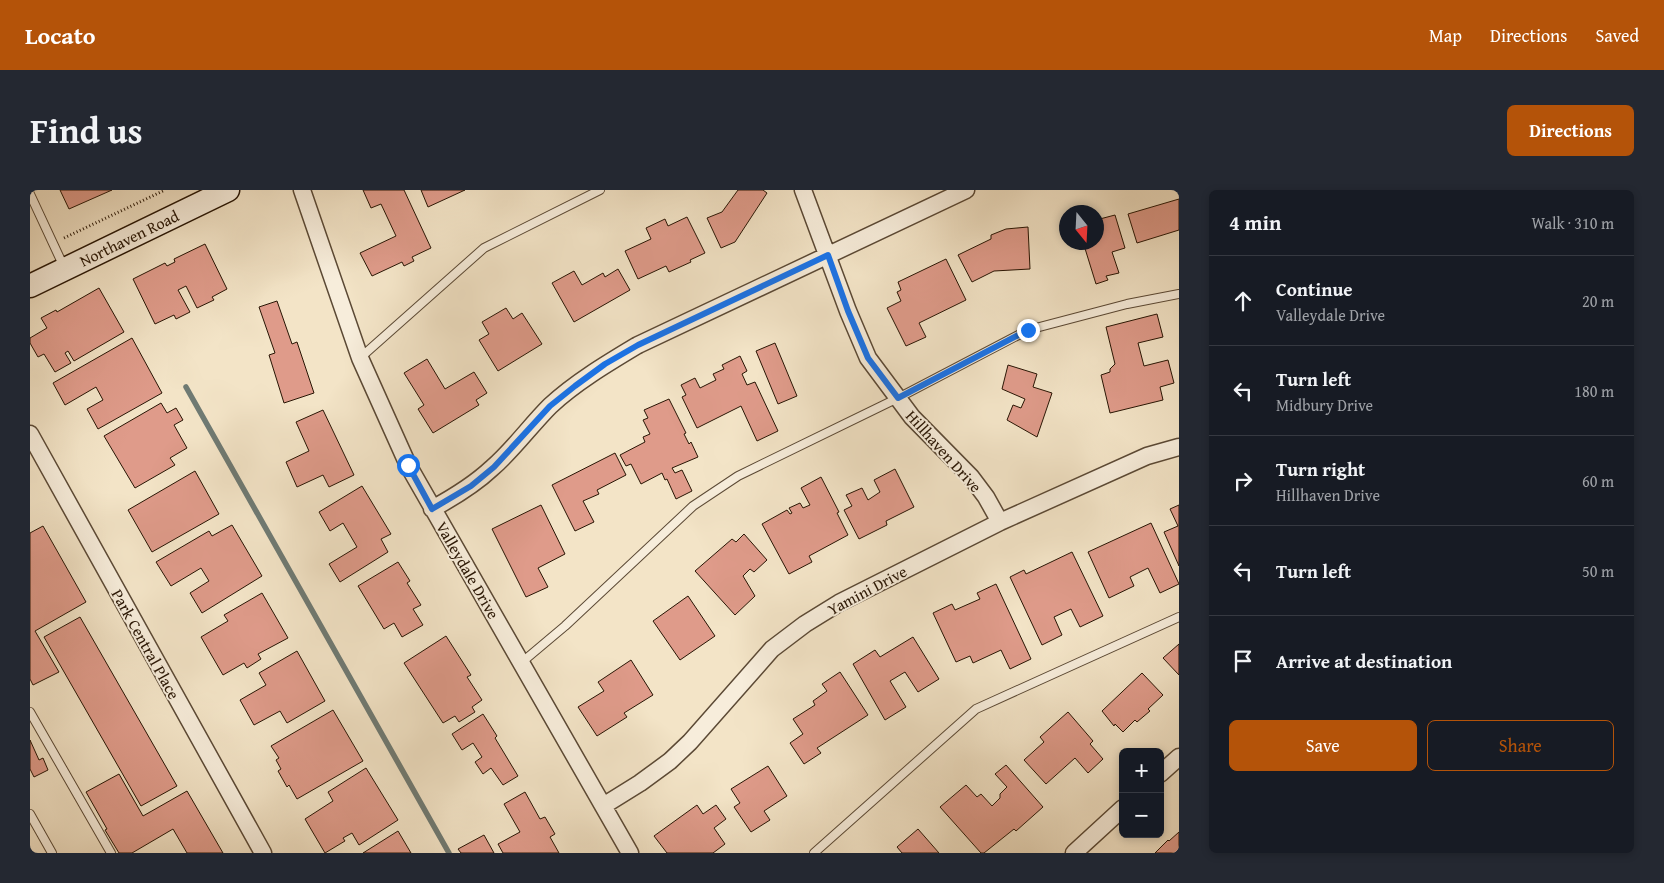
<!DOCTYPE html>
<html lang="en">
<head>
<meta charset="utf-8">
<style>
	body { margin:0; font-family:"Gentium Book Plus",serif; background:#242831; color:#f1f3f6 }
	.controls { position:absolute; right:15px; bottom:15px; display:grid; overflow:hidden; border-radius:8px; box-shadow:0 2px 8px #0003 }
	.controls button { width:45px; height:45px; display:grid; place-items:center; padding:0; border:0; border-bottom:1px solid #363941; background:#171b24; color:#f1f3f6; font:25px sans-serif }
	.compass { position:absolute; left:1029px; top:15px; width:45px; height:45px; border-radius:50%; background:#171b24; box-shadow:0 2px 8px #0003; rotate:162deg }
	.stop { position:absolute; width:15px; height:15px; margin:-11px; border:4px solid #1a73e8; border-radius:50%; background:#fff }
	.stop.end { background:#1a73e8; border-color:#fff; box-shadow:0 1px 5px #0008 }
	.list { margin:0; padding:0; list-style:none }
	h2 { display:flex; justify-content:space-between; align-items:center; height:65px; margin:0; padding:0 20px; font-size:21px }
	h2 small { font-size:16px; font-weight:400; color:#9ea1a6 }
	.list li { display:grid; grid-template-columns:32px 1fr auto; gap:15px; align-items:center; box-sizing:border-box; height:90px; padding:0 20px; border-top:1px solid #363941 }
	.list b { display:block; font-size:19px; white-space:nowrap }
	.list p { margin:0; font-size:16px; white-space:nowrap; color:#9ea1a6 }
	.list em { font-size:16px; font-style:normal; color:#9ea1a6 }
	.actions { display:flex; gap:10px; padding:15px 20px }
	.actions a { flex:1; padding:11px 0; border:1px solid #b45309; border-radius:8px; text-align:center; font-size:18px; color:#b45309 }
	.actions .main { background:#b45309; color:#fff }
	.icon { flex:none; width:28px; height:28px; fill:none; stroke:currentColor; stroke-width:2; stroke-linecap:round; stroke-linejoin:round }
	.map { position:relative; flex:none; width:1149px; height:663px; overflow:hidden; border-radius:8px }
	header { display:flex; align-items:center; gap:30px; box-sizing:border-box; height:70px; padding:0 25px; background:#b45309; color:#fff }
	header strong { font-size:24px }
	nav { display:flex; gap:28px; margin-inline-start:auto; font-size:18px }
	.intro { display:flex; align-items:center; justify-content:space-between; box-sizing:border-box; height:120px; padding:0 30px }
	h1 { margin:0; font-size:35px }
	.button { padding:12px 22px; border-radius:8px; background:#b45309; color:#fff; font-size:18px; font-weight:700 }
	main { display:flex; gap:30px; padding:0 30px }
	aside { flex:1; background:#171b24; border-radius:8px; box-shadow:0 2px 8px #0003 }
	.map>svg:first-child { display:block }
</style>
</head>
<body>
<header>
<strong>Locato</strong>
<nav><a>Map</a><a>Directions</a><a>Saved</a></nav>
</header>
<div class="intro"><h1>Find us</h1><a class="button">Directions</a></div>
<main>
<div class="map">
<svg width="1149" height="663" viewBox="0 0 1149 663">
	<rect width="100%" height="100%" fill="#f3e4c7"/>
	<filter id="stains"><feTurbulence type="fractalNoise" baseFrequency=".004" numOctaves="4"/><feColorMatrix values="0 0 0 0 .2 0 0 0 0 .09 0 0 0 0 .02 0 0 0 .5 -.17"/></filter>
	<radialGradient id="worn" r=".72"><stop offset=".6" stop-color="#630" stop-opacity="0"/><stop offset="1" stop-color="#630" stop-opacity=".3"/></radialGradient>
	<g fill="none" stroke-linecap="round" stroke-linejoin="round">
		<!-- stream -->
		<path stroke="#6f7a73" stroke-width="5.5" d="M156,197L419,663"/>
	</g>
	<!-- building -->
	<path fill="#df9b8a" stroke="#281504" d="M30,0H82L39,19Z
		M333,0H374L401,58L382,67L384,71L374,76L372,72L342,86L330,63L366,46L351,14L341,18Z
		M391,0H435L398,17Z
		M708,0H733L737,3L705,52L691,58L677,28L692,22Z
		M1149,9V40L1107,53L1098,24Z
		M1085,25L1095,58L1082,62L1089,83L1076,86L1078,90L1066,94L1053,52H1066V30Z
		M657,27L675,63L660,70L661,72L639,82L636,76L608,89L595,61L621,49L616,38L635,29L638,36Z
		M998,37L1000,79L964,81L942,92L928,65L961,49V45L976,39Z
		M175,54L197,99L182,107L184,110L167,118L156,96L148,100L160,122L146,129L144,125L125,134L103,89L135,73L137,76L145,72L144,69Z
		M916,69L936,110L889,133L896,147L876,156L857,118L871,111L867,102L871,100L868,92Z
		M588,79L600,100L544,132L522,93L544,81L552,95L573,83L575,87Z
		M69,98L94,142L44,171L38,161L35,163L41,173L25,182L14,164L8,167L0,153V148L17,138L11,128L26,120L27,122Z
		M247,111L262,154L267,152L284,203L254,213L239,165L245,163L229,117Z
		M476,118L483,129L492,123L512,154L468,181L449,150L459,144L452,132Z
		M1127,124L1133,147L1108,153L1114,176L1138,170L1144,193L1130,197L1133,210L1080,223L1071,185L1080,182V179L1085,174L1076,137Z
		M102,148L132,203L68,239L57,219L73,210L66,197L35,215L23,193Z
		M745,153L767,206L748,214L726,161Z
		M710,166L717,181L712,184L717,195L725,192L748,241L727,251L711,216L667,238L652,207L656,205L651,195L665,188L670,198L686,190L683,184L694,179L692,175Z
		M397,169L415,199L444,182L457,203L446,210L449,215L403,243L388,219L394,215L374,183Z
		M978,175L1007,184L1003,197L1022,203L1007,247L977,230L983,215L991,218L995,209L972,199Z
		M639,209L656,243L654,244L659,254L661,252L668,267L642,278L645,283L652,280L662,301L646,309L637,289L635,290L632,283L611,294L601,274L596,276L590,265L615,252L613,247L620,244L613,230L618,228L614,220Z
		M131,213L137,223L146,218L153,230L144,235L157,258L140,268L145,275L105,298L74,246Z
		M293,220L324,285L299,297L293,285L267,297L256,272L279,261L266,232Z
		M585,263L596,285L567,300L569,304L553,311L564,332L545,341L522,295Z
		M865,279L884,317L856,331L857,335L829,349L814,320L822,316L816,305L832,298L838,310L850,302L844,290Z
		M165,281L189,324L122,362L98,320Z
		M791,287L809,322L807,323L818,345L779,366L782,372L759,384L732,334L757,320L760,324L762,323L759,318L770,313L773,318L780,315L771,298Z
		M332,296L361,344L351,349L358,362L310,392L299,374L327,357L313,333L300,341L289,322Z
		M511,315L535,364L508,378L518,397L496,407L462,339Z
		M1149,315V376L1134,342L1148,336L1140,319Z
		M1121,333L1149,394L1130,403L1118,378L1100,387L1104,396L1079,408L1058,362Z
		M202,335L232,386L172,423L160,403L179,391L171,378L141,396L126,372L179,341L182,346Z
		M13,336L56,412L5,441L29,482L3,495L0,489V343Z
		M714,344L737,370L724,382L720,379L713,386L725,406L705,425L665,381L702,349L706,352Z
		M1042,362L1073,426L1050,437L1041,419L1024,427L1032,445L1012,455L980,387L994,380L996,384Z
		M368,372L380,391L377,393L391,415L383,419L393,435L372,447L364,433L354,439L328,396Z
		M966,394L1001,469L980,479L971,460L943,473L940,466L926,472L903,423L922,414L925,420L950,409L947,403Z
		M232,403L258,448L228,464L231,469L217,478L214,473L193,485L171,447L198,431L194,425Z
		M658,406L685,446L650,470L623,431Z
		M50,427L147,596L111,616L14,447Z
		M416,446L441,485L437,487L452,510L442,517L445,522L429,532L425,526L413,533L374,473Z
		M883,447L909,489L888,502L875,482L860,491L876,517L855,530L823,474L845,460L850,467Z
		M1149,454V485L1133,468Z
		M267,461L295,511L257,533L250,521L224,535L210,510L236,495L229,483Z
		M601,470L623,505L594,523L597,527L567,546L548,517L574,501L568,492Z
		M810,482L838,525L787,558L791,563L774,574L760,553L773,544L763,529L785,515L783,511L797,501L792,494Z
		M1112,483L1133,505L1118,519L1120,521L1107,532L1105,530L1093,542L1085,534L1084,536L1072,521Z
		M303,520L333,571L267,609L259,595L257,597L248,581L251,579L246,570L249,568L241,556Z
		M1038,522L1063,551L1060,554L1073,569L1058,583L1045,568L1016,594L994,570L1014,552L1010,547Z
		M453,524L467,546L465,548L488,586L473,595L461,578L453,584L445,572L452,567L443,553L432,560L422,544Z
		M0,550L9,570L13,568L18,580L4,587L0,579Z
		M976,575L1013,617L986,641L984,639L954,663H951L910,617L936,595L947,607L951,604L962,616L970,608V604L977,597L965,584Z
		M738,576L757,606L734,621L740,630L721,642L704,617L710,613L701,599Z
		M336,578L368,630L329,655L322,643L313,648L315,651L295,663L275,629L303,611L298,602Z
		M89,584L113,626L157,601L193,663H157L143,639L102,663H89L75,640L77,639L56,602Z
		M495,602L510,629L515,627L525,644L520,647L529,663H473L468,654L490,642L474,614Z
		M667,615L673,624L686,615L696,629L684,638L695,654L683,663H637L624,646Z
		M888,639L909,663H872L867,657Z
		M368,641L381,663H333Z
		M1149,642V663H1125L1138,650L1139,651Z
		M454,645L464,663H431L428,659Z"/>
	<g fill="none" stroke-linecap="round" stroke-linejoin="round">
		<!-- lane casing -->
		<g stroke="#5b4935" stroke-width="10">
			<path id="lane" d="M0,4L34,77
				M330,168L454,58L570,0
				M491,473L535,436L663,316L708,286L868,208L998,140L1097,114L1149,104
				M0,522L81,663
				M0,624L22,663
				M784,663L946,519L1149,427"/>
		</g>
		<!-- street casing -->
		<g stroke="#5b4935" stroke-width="19">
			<path id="street" d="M272,0L330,168L378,275L600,663
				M773,0L818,121L838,168L882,227L941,287L956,307L970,332
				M0,244L233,663
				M402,319C424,307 444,295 462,278C483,260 500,236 520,216C546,192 578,173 608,155L936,0
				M1130,584L1149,567
				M573,616L610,593L640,571L660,552L742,459L775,434L809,413L970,332L1117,266L1149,257
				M1044,663L1093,618"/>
		</g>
		<!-- secondary casing -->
		<g stroke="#281504" stroke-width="25">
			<path id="secondary" d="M0,96L198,0"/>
		</g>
		<!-- path -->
		<path stroke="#281504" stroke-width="3" stroke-dasharray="1 2.5" stroke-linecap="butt" d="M34,48L135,0"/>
		<!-- lane -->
		<use href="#lane" stroke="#f7eddb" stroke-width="8"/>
		<!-- street -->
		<use href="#street" stroke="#f7eddb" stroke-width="16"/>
		<!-- secondary -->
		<use href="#secondary" stroke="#f7eddb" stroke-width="22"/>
	</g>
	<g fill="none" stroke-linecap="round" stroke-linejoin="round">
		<!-- route -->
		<path stroke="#1a73e8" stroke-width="6" d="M378,275L402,319L441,296L464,277L520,216L545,196L575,174L608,155L798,65L818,121L838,168L868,208L998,140"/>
	</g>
	<g text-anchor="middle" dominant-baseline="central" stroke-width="4" stroke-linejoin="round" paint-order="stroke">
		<!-- street labels -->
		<g font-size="16" fill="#281504" stroke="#f7eddb">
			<text transform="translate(99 48) rotate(-26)">Northaven Road</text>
			<text transform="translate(914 261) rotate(48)">Hillhaven Drive</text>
			<text transform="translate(438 380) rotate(60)">Valleydale Drive</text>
			<text transform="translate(837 400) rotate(-28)">Yamini Drive</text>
			<text transform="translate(116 454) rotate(61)">Park Central Place</text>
		</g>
	</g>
	<rect width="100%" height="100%" filter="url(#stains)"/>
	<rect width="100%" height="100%" fill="url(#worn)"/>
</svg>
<div class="controls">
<button>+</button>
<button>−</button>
</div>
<svg class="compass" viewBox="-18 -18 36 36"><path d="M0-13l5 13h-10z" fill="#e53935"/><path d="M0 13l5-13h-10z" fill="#9ea1a6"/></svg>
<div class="stop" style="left:378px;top:275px"></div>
<div class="stop end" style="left:998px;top:140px"></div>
</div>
<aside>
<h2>4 min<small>Walk · 310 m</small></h2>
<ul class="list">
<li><svg class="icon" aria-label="ahead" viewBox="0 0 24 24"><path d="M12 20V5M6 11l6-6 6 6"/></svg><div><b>Continue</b><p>Valleydale Drive</p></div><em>20 m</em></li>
<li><svg class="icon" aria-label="left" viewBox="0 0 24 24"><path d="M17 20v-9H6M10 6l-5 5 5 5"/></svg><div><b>Turn left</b><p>Midbury Drive</p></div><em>180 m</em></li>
<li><svg class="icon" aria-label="right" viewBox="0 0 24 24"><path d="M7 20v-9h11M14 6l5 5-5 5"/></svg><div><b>Turn right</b><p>Hillhaven Drive</p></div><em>60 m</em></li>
<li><svg class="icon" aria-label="left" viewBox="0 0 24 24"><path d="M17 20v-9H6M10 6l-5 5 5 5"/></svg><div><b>Turn left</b></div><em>50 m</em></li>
<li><svg class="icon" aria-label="arrive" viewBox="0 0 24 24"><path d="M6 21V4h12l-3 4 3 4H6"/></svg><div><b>Arrive at destination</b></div></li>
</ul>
<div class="actions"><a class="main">Save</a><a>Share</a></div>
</aside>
</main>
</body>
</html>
